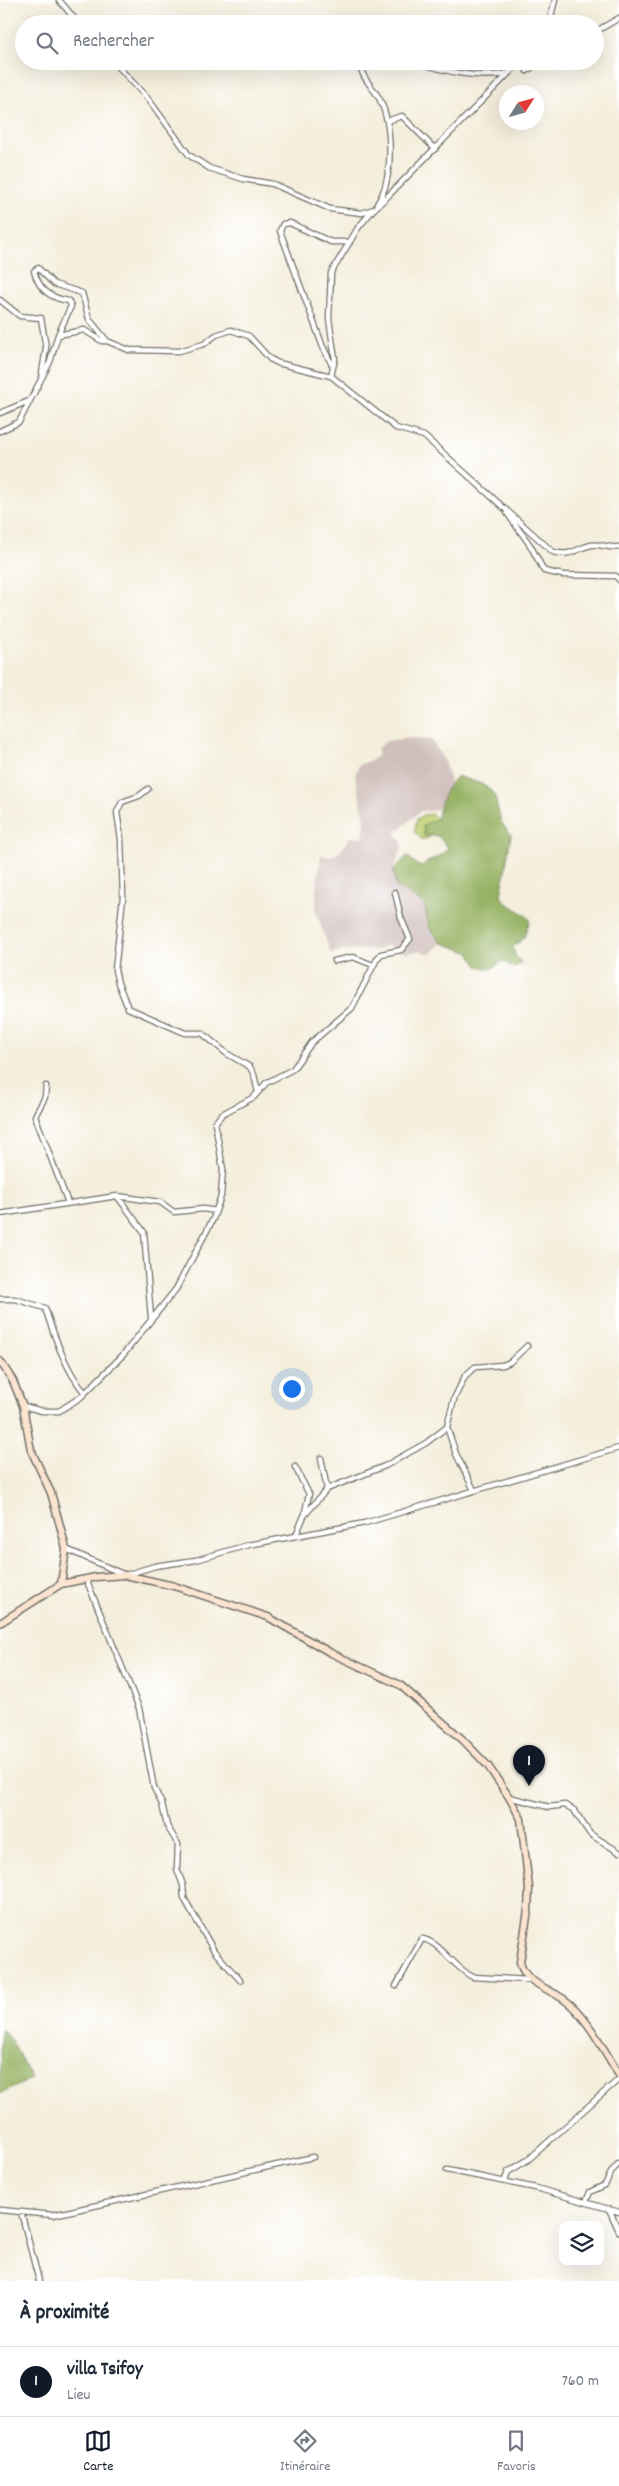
<!DOCTYPE html>
<html lang="fr">
<head>
<meta charset="utf-8">
<style>
	body { margin:0; font-family:Dekko,sans-serif; background:#f2f2f3; color:#1f2937 }
	.controls { position:absolute; right:15px; bottom:15px; display:grid; overflow:hidden; border-radius:10px; box-shadow:0 5px 20px #0002 }
	.controls button { width:45px; height:45px; display:grid; place-items:center; padding:0; border:0; border-bottom:1px solid #e0e1e3; background:#fff; color:#1f2937; font:25px sans-serif }
	.compass { position:absolute; left:499px; top:85px; width:45px; height:45px; border-radius:50%; background:#fff; box-shadow:0 5px 20px #0002; rotate:53deg }
	.you { position:absolute; left:291px; top:1388px; width:18px; height:18px; margin:-12px; border:4px solid #fff; border-radius:50%; background:#1a73e8; box-shadow:0 0 0 8px #1a73e833 }
	.badge { display:grid; place-items:center; width:32px; height:32px; border-radius:50%; background:#111827; color:#fff; font-size:16px; font-weight:700 }
	.pin { position:absolute; translate:-50% -41px; filter:drop-shadow(0 1px 2px #0008) }
	.pin::after { content:''; position:absolute; top:26px; width:18px; height:15px; background:inherit; clip-path:polygon(0 0,100% 0,50% 100%) }
	.list { margin:0; padding:0; list-style:none }
	h2 { display:flex; justify-content:space-between; align-items:center; height:65px; margin:0; padding:0 20px; font-size:21px }
	h2 small { font-size:16px; font-weight:400; color:#747a83 }
	.list li { display:grid; grid-template-columns:32px 1fr auto; gap:15px; align-items:center; box-sizing:border-box; height:70px; padding:0 20px; border-top:1px solid #e0e1e3 }
	.list b { display:block; font-size:19px; white-space:nowrap }
	.list p { margin:0; font-size:16px; white-space:nowrap; color:#747a83 }
	.list em { font-size:16px; font-style:normal; color:#747a83 }
	.icon { flex:none; width:28px; height:28px; fill:none; stroke:currentColor; stroke-width:2; stroke-linecap:round; stroke-linejoin:round }
	.map { position:relative; flex:none; width:619px; height:2281px; overflow:hidden }
	.search { position:absolute; background:#fff; box-shadow:0 5px 20px #0002; left:15px; right:15px; top:15px; height:55px; display:flex; align-items:center; gap:12px; box-sizing:border-box; padding:0 18px; border-radius:28px; color:#747a83; font-size:19px }
	.sheet { height:135px; background:#fff }
	nav { display:flex; justify-content:space-around; align-items:center; box-sizing:border-box; height:70px; border-top:1px solid #e0e1e3; background:#fff; font-size:14px; color:#747a83 }
	nav a { display:grid; justify-items:center; gap:2px }
	nav .on { color:#111827 }
	.map>svg:first-child { display:block }
</style>
</head>
<body>
<div class="map">
<svg width="619" height="2281" viewBox="0 0 619 2281">
	<rect width="100%" height="100%" fill="#fff"/>
	<filter id="ink" filterUnits="userSpaceOnUse"><feTurbulence type="fractalNoise" baseFrequency=".02" numOctaves="2"/><feDisplacementMap in="SourceGraphic" scale="10" xChannelSelector="R" yChannelSelector="G"/><feConvolveMatrix kernelMatrix="1 2 1 2 8 2 1 2 1" color-interpolation-filters="sRGB"/></filter>
	<filter id="wash" filterUnits="userSpaceOnUse"><feTurbulence type="fractalNoise" baseFrequency=".0096" numOctaves="4" result="noise"/><feDisplacementMap in="SourceGraphic" scale="20" xChannelSelector="R" yChannelSelector="G"/><feGaussianBlur stdDeviation="1.12" result="paint"/><feColorMatrix in="noise" values="0 0 0 0 0 0 0 0 0 0 0 0 0 0 0 0 0 1.4 0 .05"/><feComposite in="paint" operator="in"/></filter>
	<g filter="url(#wash)">
		<rect width="100%" height="100%" fill="#f4eedc"/>
		<!-- industrial -->
		<path fill="#d0c0bc" d="M412,738L432,740L444,761L450,782L438,808L432,811H421L395,833L402,842V847L393,871L408,895L424,904L429,927L442,943L430,954L419,951L406,953L386,945L378,950H342L331,954L316,912V888L321,855L331,857L341,851L350,837H363L365,819L355,776L359,765L372,760L378,755L377,749L386,741Z"/>
		<!-- green -->
		<path fill="#bdcf71" stroke="#747d4e" d="M431,814L437,818L434,833L427,839H421L414,832L417,819L423,815Z"/>
		<!-- forest -->
		<path fill="#96b263" stroke="#606e47" d="M457,776L482,784L494,793L501,822L511,835L501,896C509,908 522,909 530,920L524,938L513,947L515,955L521,963L514,968L503,961L491,969L478,966L468,952L442,943L429,927L424,904L396,886L393,871L407,856L420,867C429,860 442,856 448,848L438,836H424L423,825L437,819C439,805 446,786 457,776Z
			M0,2029L11,2040L32,2079L0,2094Z"/>
	</g>
	<g filter="url(#ink)">
		<g fill="none" stroke-linecap="round" stroke-linejoin="round">
			<!-- street casing -->
			<g stroke="#716f69" stroke-width="7">
				<path id="street" d="M59,0L79,24
					M549,24L555,0
					M595,32L619,18
					M113,61L149,100L189,155L209,168L243,179L273,184L330,209L362,213L374,209L389,195L521,61
					M364,61L362,72C366,82 374,89 379,98C393,125 394,179 377,204
					M414,61C444,71 477,80 509,73
					M527,71L540,61
					M387,121L402,116L435,149
					M0,300L20,316L41,318L46,348L42,373
					M58,335L84,330L102,341H107
					M332,365L323,347L280,231L283,224L290,223L331,242H350
					M331,376L335,359L329,319L331,273L358,228L372,211
					M0,413L29,401
					M0,431L19,422L50,362L58,335L71,306L69,301C50,298 39,290 34,271L38,268L54,284L82,293L89,319L107,341L129,350L179,351L204,344L216,335L231,330L249,336L270,359L278,363L331,376L396,428L424,436L553,552C572,557 574,549 591,545C600,543 610,549 619,547
					M507,513L530,545L544,571L563,575L616,576L619,580
					M148,789L139,796L122,802L117,812L121,839L123,897L115,970L118,983L128,1008L185,1033H202L226,1053L250,1067L254,1075L258,1092
					M334,961L353,957L373,965
					M46,1086L45,1097L35,1116L68,1203
					M117,1196L144,1232L151,1318
					M0,1214L117,1196L160,1202L174,1212L203,1209L216,1211
					M0,1299H15L45,1308C55,1338 65,1369 85,1393
					M23,1406L42,1411H59L81,1397L123,1355L176,1289L213,1219L221,1196L223,1169L215,1123L222,1114L254,1097L266,1083L293,1069L312,1042L352,1008L377,959L381,954L401,950L410,939L401,918L395,892
					M447,1427L456,1454L474,1490
					M321,1458L327,1489
					M295,1467L309,1494L305,1512
					M296,1535L304,1516L327,1489L385,1466L426,1443L447,1427L454,1399L465,1376L475,1367L503,1365L510,1362L527,1346
					M66,1549L125,1575L155,1566L196,1560L248,1545L365,1523L619,1448
					M86,1579L139,1708L154,1788L162,1804L167,1826L178,1844L177,1869L183,1885L184,1898L214,1951L240,1980
					M509,1797L549,1807L565,1805L574,1810L590,1834L619,1852
					M396,1986L422,1939C438,1940 456,1970 473,1977L529,1980
					M447,2170L536,2188L619,2212
					M505,2180L508,2172L529,2159L619,2079
					M586,2202L590,2192L605,2185L612,2171L619,2163
					M609,2209L619,2231
					M0,2210L53,2215L313,2157
					M21,2212L39,2281"/>
			</g>
			<!-- secondary casing -->
			<g stroke="#716f69" stroke-width="9">
				<path id="secondary" d="M0,1361L13,1381L23,1406L31,1450L51,1493L62,1533L66,1549L61,1584
					M0,1623L61,1584L96,1577L125,1575L174,1586L268,1617L331,1653L400,1685L462,1739L488,1766L509,1797L521,1819L529,1888L528,1910L520,1962C525,1986 555,1989 571,2005C591,2024 605,2052 619,2075"/>
			</g>
			<!-- street -->
			<use href="#street" stroke="#fff" stroke-width="4.5"/>
			<!-- secondary -->
			<use href="#secondary" stroke="#fce5d0" stroke-width="6"/>
		</g>
	</g>
</svg>
<div class="controls">
<button><svg class="icon" aria-label="layers" viewBox="0 0 24 24"><path d="M12 4l9 5-9 5-9-5zM3 14l9 5 9-5"/></svg></button>
</div>
<svg class="compass" viewBox="-18 -18 36 36"><path d="M0-13l5 13h-10z" fill="#e53935"/><path d="M0 13l5-13h-10z" fill="#747a83"/></svg>
<div class="you"></div>
<div class="pin badge" style="left:529px;top:1786px">1</div>
<div class="search"><svg class="icon" aria-label="search" viewBox="0 0 24 24"><circle cx="10" cy="10" r="6"/><path d="M15 15l6 6"/></svg>Rechercher</div>
</div>
<section class="sheet">
<h2>À proximité<small></small></h2>
<ul class="list">
<li><span class="badge">1</span><div><b>villa Tsifoy</b><p>Lieu</p></div><em>760 m</em></li>
</ul>
</section>
<nav>
<a class="on"><svg class="icon" aria-label="map" viewBox="0 0 24 24"><path d="M3 6l6-2 6 2 6-2v14l-6 2-6-2-6 2zM9 4v14M15 6v14"/></svg>Carte</a>
<a><svg class="icon" aria-label="directions" viewBox="0 0 24 24"><path d="M12 3l9 9-9 9-9-9zM9 14v-3h6M13 9l2 2-2 2"/></svg>Itinéraire</a>
<a><svg class="icon" aria-label="saved" viewBox="0 0 24 24"><path d="M7 4h10v16l-5-4-5 4z"/></svg>Favoris</a>
</nav>
</body>
</html>
